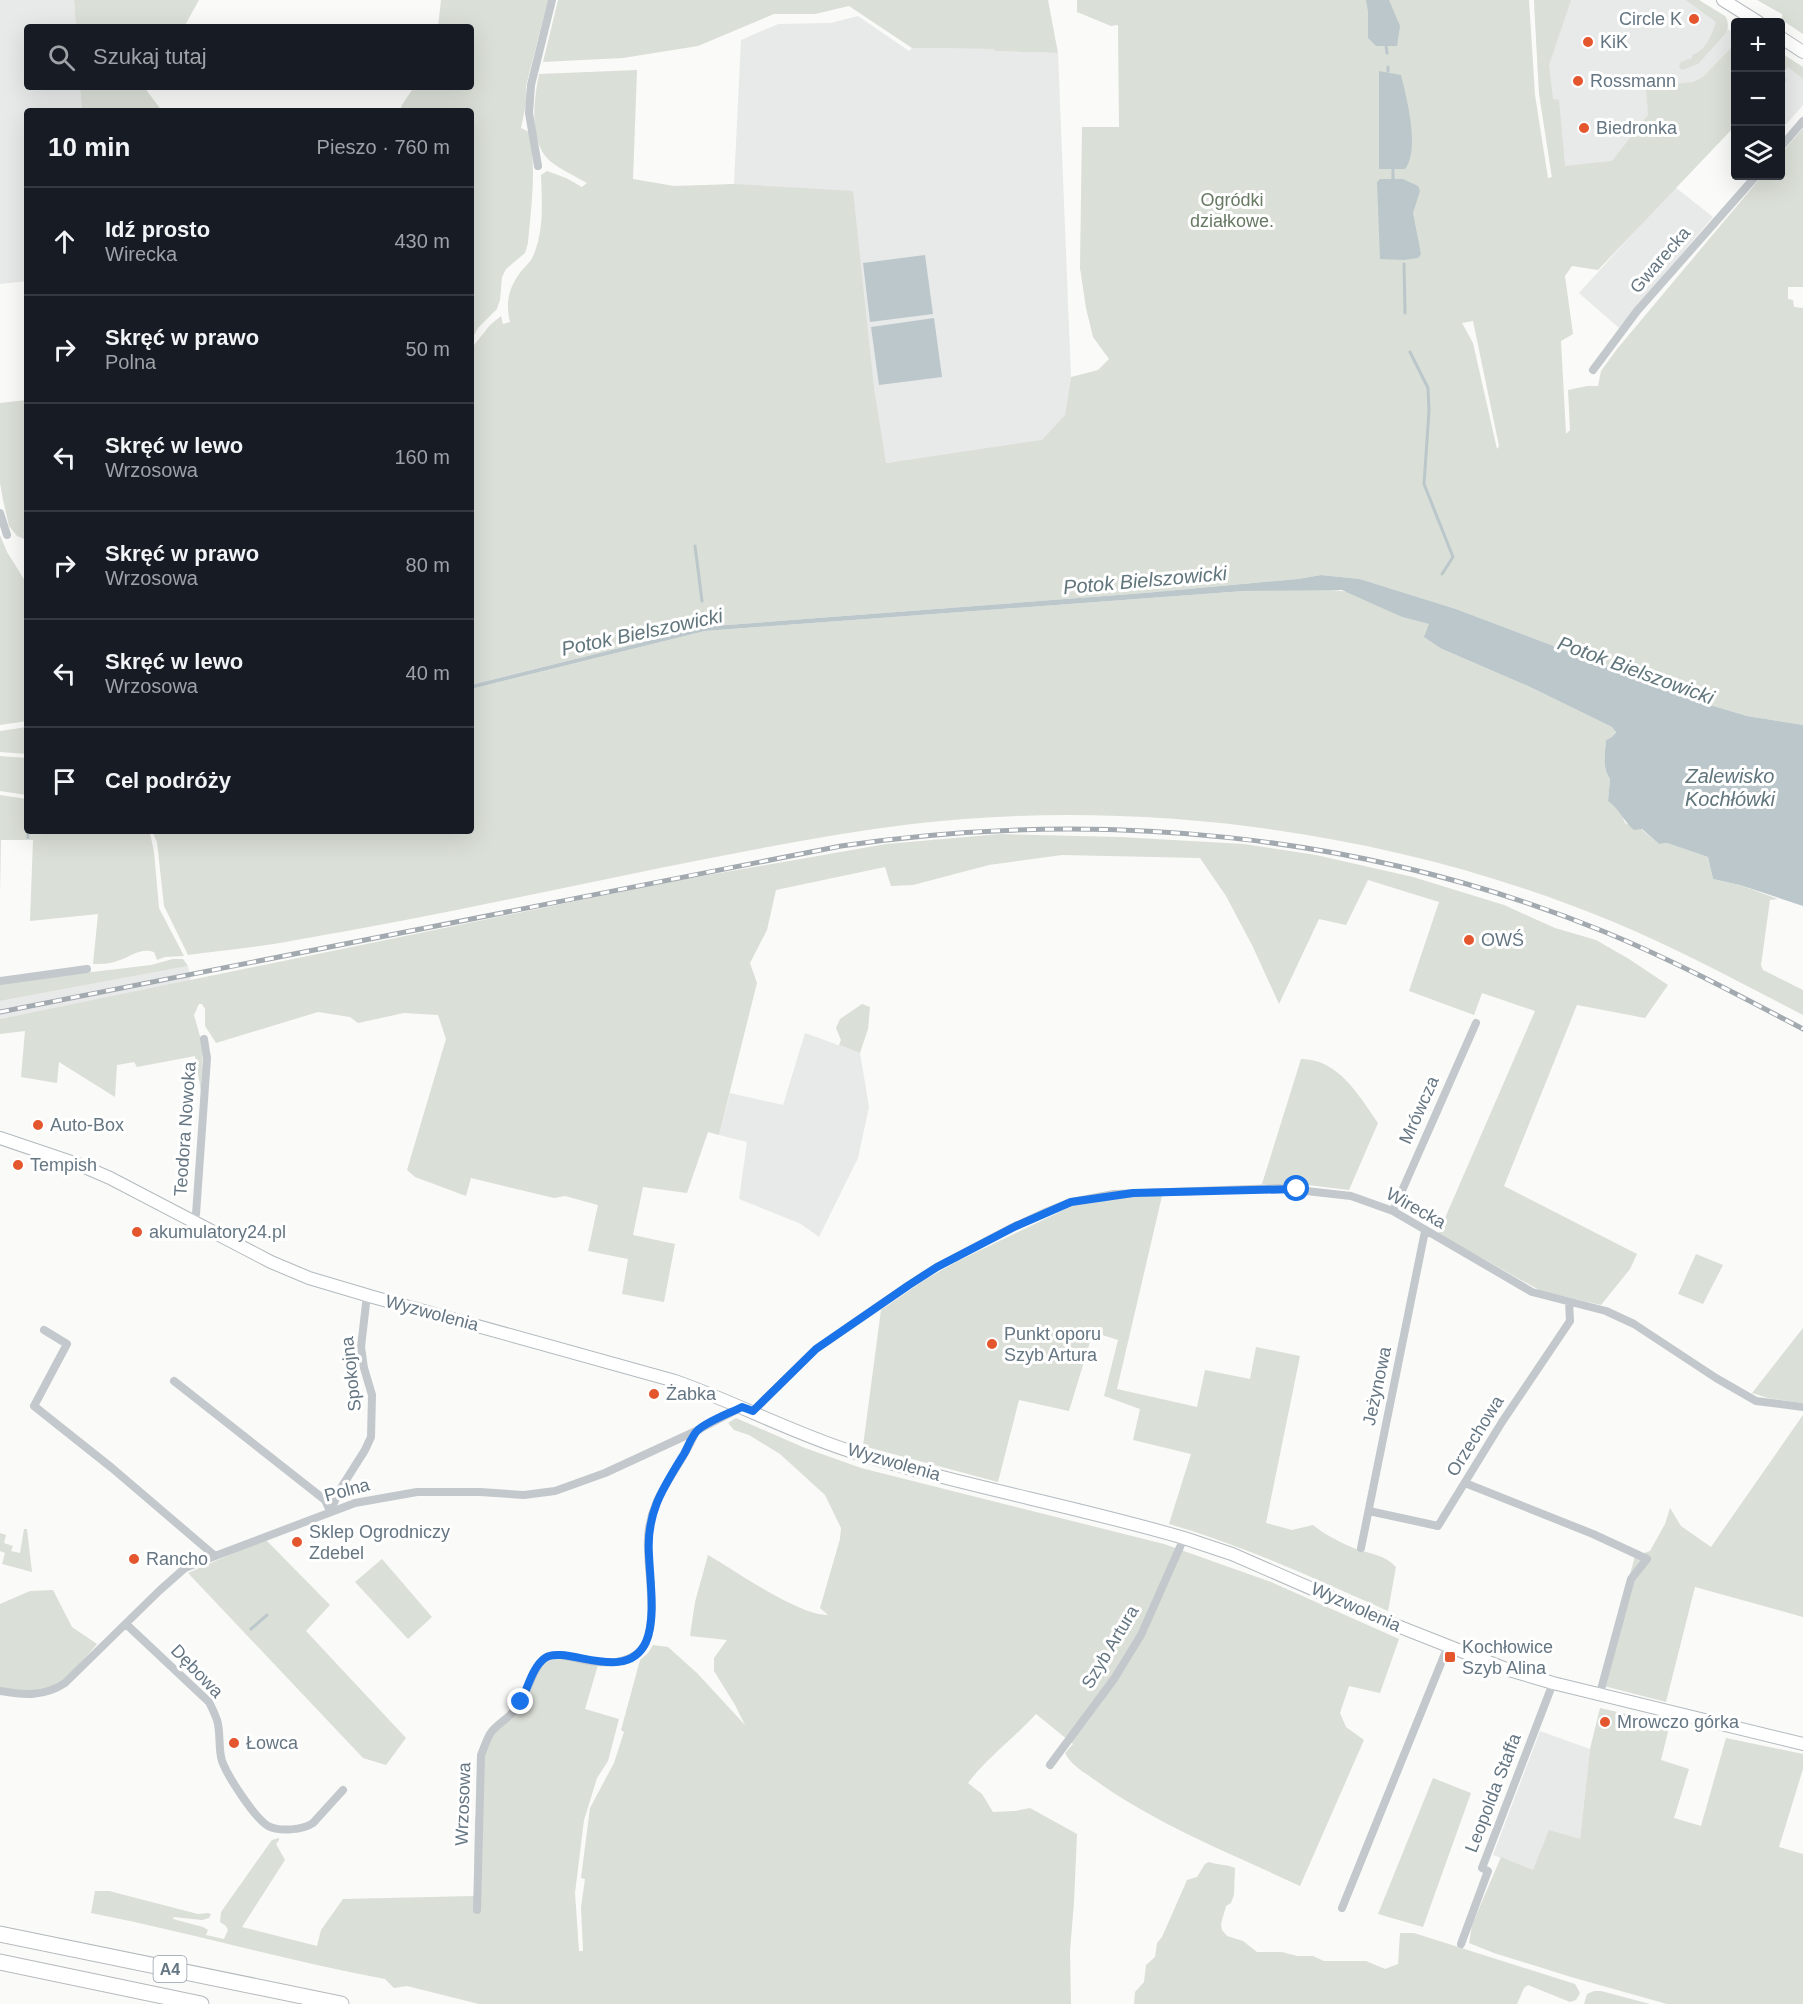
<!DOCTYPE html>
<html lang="pl">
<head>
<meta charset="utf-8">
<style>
	body { margin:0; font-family:Arial,sans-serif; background:#242831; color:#f1f3f6 }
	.controls { position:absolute; right:18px; top:18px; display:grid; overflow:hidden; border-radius:6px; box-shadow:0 6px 24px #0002 }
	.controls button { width:54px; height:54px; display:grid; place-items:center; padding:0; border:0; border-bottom:2px solid #363941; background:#171b24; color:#f1f3f6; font:30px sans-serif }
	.stop { position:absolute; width:18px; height:18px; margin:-14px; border:4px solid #1a73e8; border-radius:50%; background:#fff }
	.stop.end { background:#1a73e8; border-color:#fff; box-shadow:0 2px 6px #0008 }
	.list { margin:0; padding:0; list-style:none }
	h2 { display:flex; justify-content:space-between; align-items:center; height:78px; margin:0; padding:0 24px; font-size:26px }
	h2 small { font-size:20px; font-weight:400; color:#9ea1a6 }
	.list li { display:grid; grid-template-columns:39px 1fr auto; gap:18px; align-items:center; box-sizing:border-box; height:108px; padding:0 24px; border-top:2px solid #363941 }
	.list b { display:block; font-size:22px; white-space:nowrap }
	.list p { margin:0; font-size:20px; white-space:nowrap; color:#9ea1a6 }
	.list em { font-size:20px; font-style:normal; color:#9ea1a6 }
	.icon { flex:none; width:33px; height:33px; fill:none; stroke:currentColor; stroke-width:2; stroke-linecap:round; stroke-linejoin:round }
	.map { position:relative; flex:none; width:1803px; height:2004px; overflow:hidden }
	.search { position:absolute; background:#171b24; box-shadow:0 6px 24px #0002; left:24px; top:24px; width:450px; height:66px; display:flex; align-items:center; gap:15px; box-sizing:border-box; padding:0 21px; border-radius:6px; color:#9ea1a6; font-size:22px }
	.panel { position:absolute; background:#171b24; box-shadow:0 6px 24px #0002; left:24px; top:108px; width:450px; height:726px; border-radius:6px }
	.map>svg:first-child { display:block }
</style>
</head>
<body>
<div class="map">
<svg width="1803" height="2004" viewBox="0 0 1803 2004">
	<rect width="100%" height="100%" fill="#fafaf8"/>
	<!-- built -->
	<path fill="#e8e9e9" d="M0,0H74L76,27H27V87H80L82,111H27V281L0,284Z
		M1534,0H1699L1727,19L1728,29L1735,34V51L1616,172L1552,178L1539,93Z
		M858,16L909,51L912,48L994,49L995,51L1058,53L1071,377L1065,415L1042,441L885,463L874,388L734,184L741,40L778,24L831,23Z
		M1780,64L1789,67L1803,79V105L1782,129L1781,127Z
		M1675,187L1713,217L1619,328L1579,293Z
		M188,966L191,981L0,1019V1001Z
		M805,1033L860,1053L869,1107L858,1158L819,1237L801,1224L739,1199L747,1142L719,1135L730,1093L783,1105Z
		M1540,1731L1590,1749L1580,1839L1533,1870L1493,1855Z"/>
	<!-- green -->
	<path fill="#dadfd7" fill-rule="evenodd" d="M74,0H199L184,27H76Z
		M441,0H548L526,86L527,99L521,128L529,132C537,168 531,208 528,243L525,253L506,269L502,277L500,300L497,309L478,328L471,341V111H400L402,105L414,87H471V27H438Z
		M558,0H1048L1058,53L995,51L994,49L912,48L849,6L815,14H774L698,46L623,58L543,62Z
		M1077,0H1529L1535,95L1548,178L1552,177L1539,93L1534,0H1571L1549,65L1553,99L1559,100L1565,166L1612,161L1648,115L1646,87L1693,82L1703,77L1735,44V126L1598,270L1572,266L1565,276L1573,334L1561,341L1566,434L1570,430L1568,390L1587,386H1598L1601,371L1617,349L1762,176H1780L1781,154L1803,128V287H1788V299L1793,300L1794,307L1803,308V725L1747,716L1707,704L1456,609L1360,579L1321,575L1298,579L1144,593L714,626L696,629L471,685V349L490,325L501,316L503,324L510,322C505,301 509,286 523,269C527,265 532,260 534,254C544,229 542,202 541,175L547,171L566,178L582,187L587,183C575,176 561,170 550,161C528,142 534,99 539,74L637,70L633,179L674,186L734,184L853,191L874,388L886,463L1042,440L1065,415L1071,377L1098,370L1109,359L1093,337L1086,308L1080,268L1082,127H1119L1118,25L1111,26L1077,12ZM1473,321L1499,446L1497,449L1473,343L1462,323Z
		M1686,0H1699L1725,16C1729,22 1728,28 1725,34L1698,64L1682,70L1679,67L1681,62L1692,58V55C1705,52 1712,35 1716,22Z
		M1757,0H1803V34L1782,20V14Z
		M1781,53L1803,67V79L1788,67L1781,74L1787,80L1781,88Z
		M80,87H144L162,111H82Z
		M27,400V540L17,536L9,526L3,500L0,483V403Z
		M0,535L7,552L27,584V721L0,725Z
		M1323,589L1350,592L1402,617L1430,624L1442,649L1528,686L1612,727L1616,731L1612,737L1606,740C1605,753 1602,768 1610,779L1608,801L1619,808L1625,823L1641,829L1659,844L1667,843L1708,857L1713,879L1740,885L1778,899L1770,900L1761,965L1763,970L1803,990V1015C1741,983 1680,950 1616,923C1399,832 1145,797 912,824C829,834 747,851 665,867C542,892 419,919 296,940C261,947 224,950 188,955L164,906L157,842L152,831H471V689L705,631L1244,591Z
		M27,727V754L0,752V731Z
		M0,756L27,758V795L0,791Z
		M0,795L27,799V840H1L0,893Z
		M30,831H148L150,833L154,852L159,908L184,956L165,957L157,960L154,952C140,947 130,957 117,961C110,964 101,964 93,964L98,914L30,921L33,840H29Z
		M1000,834L1120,837L1244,844L1316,855L1413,877L1504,905L1555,928L1596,940L1629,959L1668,985L1645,1018L1577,1005L1504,1186L1637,1254L1630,1269L1601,1305L1541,1291L1438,1234L1535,1011L1482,993L1474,1015L1409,991L1439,902L1368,880L1346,925L1319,919L1279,1004L1253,947L1226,896L1200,858L1062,855L989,865L913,885L891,886L885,867L776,890L767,930L750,963L757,983L719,1135L708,1132L687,1193L643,1187L633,1235L675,1244L664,1302L622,1294L628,1259L588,1251L598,1205L565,1196L554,1198L471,1178L466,1196L415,1177L407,1170L446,1039L438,1015L404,1013L358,1023L350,1017L318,1012L216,1043L205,1026V1009L202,1004H199L194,1015L203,1047L201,1091L195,1056L137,1067L134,1062L117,1065L115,1097L59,1062L57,1083L21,1077L25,1031L0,1034V1019L669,882L886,844Z
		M173,959H183L188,966L0,1001V983L151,965Z
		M862,1004L870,1007L868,1029L860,1053L839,1045L841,1040L836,1028L840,1019Z
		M1301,1059C1339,1059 1359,1096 1378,1123L1349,1190L1308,1185L1262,1184Z
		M1162,1196L1117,1389L1197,1407L1205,1370L1250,1379L1256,1347L1300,1356L1266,1523L1292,1530L1313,1525C1325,1535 1342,1543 1356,1549C1371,1554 1385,1555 1396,1567L1388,1611C1316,1579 1245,1546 1169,1524L1191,1454L1133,1440L1140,1409L1104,1396L1118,1340L1093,1332L1069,1411L1019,1400L998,1482L863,1446L881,1310L926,1279L958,1261L1072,1206L1128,1197Z
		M1696,1254L1723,1265L1703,1304L1678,1294Z
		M1803,1328V1403L1768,1398L1752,1393Z
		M1803,1415V1617L1695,1587L1666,1702L1600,1685L1635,1556L1650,1551L1665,1524L1670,1508L1681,1526L1711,1547Z
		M736,1418L805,1448L861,1468L1164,1544L1271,1582L1399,1639L1380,1693L1349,1686L1340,1713L1346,1727L1364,1740L1300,1886C1230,1853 1155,1824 1092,1778C1081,1770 1071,1765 1065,1753L1073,1744L1036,1714C1015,1737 986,1759 968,1783L982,1794L993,1812L1015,1811L1030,1808L1077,1834L1074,1902L1070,1951L1071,2004H479L407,1986L394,1988L385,1979C286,1961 189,1932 91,1913L95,1891H109L198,1914L208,1913L211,1914L209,1918L202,1920L174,1917L173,1919L203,1927L208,1930L206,1935L224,1939L228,1930L226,1926L220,1922L221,1912L267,1847L272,1840L279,1838V1840L276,1844L285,1860L242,1927L317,1946L321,1930L343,1899L474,1896L475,1817L483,1815V1760L490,1738L541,1665C555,1653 581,1663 598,1665L585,1709L619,1719L608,1761L597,1778L584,1820L575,1893L579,1951H583L581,1907L585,1879L581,1878L590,1808L614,1763L624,1732L621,1730L640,1660L648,1653L653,1645L668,1647L697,1673L745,1725L735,1705L714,1671V1658L727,1640L690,1636L695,1602L708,1555C736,1571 799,1616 828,1615L820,1608L840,1539L841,1528L825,1495L780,1454L749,1435L734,1430L728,1423Z
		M24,1529H27L32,1572L2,1564L5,1553L0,1551V1533L6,1535L4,1543L13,1546L11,1551L20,1553Z
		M265,1539L330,1605L306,1631L406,1738L386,1765L363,1758L188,1573Z
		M382,1559L432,1617L408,1639L355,1582Z
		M53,1590L72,1627L97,1644C87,1656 66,1681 52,1687C37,1694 16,1689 0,1688V1604L30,1591Z
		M1600,1708L1670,1724L1661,1760L1689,1769L1674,1818L1701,1826L1726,1738L1803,1754V1769L1779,1847L1803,1854V2004H1667L1571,1977L1494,1953L1469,1943L1472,1925L1501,1857L1533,1870L1549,1830L1580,1839L1590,1749Z
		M1433,1778L1471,1793L1423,1927L1378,1914Z
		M1209,1862C1218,1865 1226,1864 1235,1868L1234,1895L1231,1903L1226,1906L1221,1924L1222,1930L1227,1936L1243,1941L1257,1952H1282L1297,1956H1313L1324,1961H1366L1385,1969L1398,1964L1400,1933H1414L1575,1984L1580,1993L1576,2000L1570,2002L1528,1985L1524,1988L1517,2004H1134L1135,1992L1144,1982L1146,1965L1155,1957L1157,1943L1162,1937L1187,1880L1197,1877L1205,1864Z
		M1594,1991H1601L1650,2004H1584L1587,1994Z"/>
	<!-- water -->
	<path fill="#bbc7cb" d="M1366,0H1389L1400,26L1397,46H1376L1368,38V11Z
		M1379,71L1401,75C1407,99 1420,149 1405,169H1379Z
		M1380,179H1403L1418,186L1420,191L1413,213L1421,254L1418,258L1404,260L1380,259L1377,182Z
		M925,255L933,314L870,322L863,263Z
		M934,318L942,377L879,385L871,327Z
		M1321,575L1360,579L1456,609L1707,704L1747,716L1803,725V906L1740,885L1713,879L1708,857L1667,843L1659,844L1642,829L1634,830C1623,821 1620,809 1608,801L1610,779C1602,768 1605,753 1606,740L1612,737L1616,732L1612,727L1528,686L1442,649L1424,637L1429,624L1402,617L1342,590L1244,591L705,631L471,689V685L696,629L714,626L1144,593L1298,579Z"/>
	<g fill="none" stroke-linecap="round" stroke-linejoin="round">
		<!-- stream -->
		<path stroke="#bbc7cb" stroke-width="3" d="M1386,46L1387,53
			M1388,67V71
			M1393,169V179
			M1404,264L1405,313
			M1410,352L1428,388L1429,411L1424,484L1453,557L1442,574
			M695,546L702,601
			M703,613L705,629
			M28,838V831
			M251,1629L267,1615"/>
		<!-- secondary casing -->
		<g stroke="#b3babf" stroke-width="14">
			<path id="secondary" d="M1723,0L1758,22
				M1780,37L1803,52
				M0,1138L80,1165L110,1178L271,1262L309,1278L373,1297L675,1381C735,1402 792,1433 853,1452C962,1486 1075,1506 1184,1538L1232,1554L1395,1625L1509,1670L1553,1683L1803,1744"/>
		</g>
		<!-- highway casing -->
		<g stroke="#b4b9bd" stroke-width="17">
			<path id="highway" d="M0,1934L341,2004
				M0,1962L201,2004"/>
		</g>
		<!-- street -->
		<path stroke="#c3c8cc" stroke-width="8" d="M1780,148L1803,121
			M538,166L529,113L531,85L552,0
			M1593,370L1637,311L1756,176
			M0,513L7,535
			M0,981L87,969
			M1393,1211L1476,1023
			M193,1221L196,1214L207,1058L204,1039
			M44,1330L67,1344L34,1406L112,1468L215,1556
			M174,1381L325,1500L330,1511
			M753,1411L816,1349L909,1285L937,1267L1009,1229L1046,1212L1071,1202L1114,1194L1279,1188L1351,1196L1393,1211L1532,1292L1606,1311L1634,1324L1716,1378L1756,1401L1803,1407
			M1465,1483L1593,1534L1647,1559L1631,1579L1600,1693
			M330,1511L341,1488L365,1450L371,1437L372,1395L364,1368L361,1347L367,1295
			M1369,1511L1438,1526L1502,1422L1570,1321L1569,1302
			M1361,1548L1425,1231
			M126,1624L209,1702C212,1708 215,1714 217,1720C221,1733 218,1748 222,1761C228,1777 254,1817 268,1826C279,1832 303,1830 313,1823L343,1790
			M0,1691C24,1695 44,1697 65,1683L159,1591L185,1568L215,1556L355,1503L417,1492H480L524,1495L555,1491L605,1473L696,1431L742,1407
			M1050,1765L1114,1679L1141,1635L1184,1538
			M1342,1908L1448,1646
			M477,1910L481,1755C484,1748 486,1741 490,1734C495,1726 503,1722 510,1715C518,1707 524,1696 529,1685C534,1674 538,1660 549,1656C558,1653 567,1657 576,1658C596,1663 625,1667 641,1650C661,1627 646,1567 648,1538C650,1494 681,1469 696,1431
			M1461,1944L1488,1871L1482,1868L1553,1683"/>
		<!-- secondary -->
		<use href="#secondary" stroke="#fff" stroke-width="12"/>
		<!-- highway -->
		<use href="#highway" stroke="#fff" stroke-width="15"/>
		<!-- rail casing -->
		<g stroke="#a2aab0" stroke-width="5">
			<path id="rail" d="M0,1012L841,846C1099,808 1363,833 1605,932C1673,960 1738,995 1803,1029"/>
		</g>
		<!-- rail -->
		<use href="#rail" stroke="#fff" stroke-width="3" stroke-dasharray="9" stroke-linecap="butt"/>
	</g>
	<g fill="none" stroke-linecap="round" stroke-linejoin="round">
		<!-- route -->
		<path stroke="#1a73e8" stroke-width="8" d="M521,1702C527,1689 533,1666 545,1658C566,1644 626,1685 646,1642C656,1619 650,1580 649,1555C646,1513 663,1488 684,1454C688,1447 692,1435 698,1430C708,1421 730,1413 742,1407L753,1411L816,1349L909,1285L937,1267L1016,1226L1071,1202L1133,1193L1297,1189"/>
	</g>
	<!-- markers -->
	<g fill="#e4572e" stroke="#fff" stroke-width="2">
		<circle cx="1694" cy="19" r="6"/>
		<circle cx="1588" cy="42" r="6"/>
		<circle cx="1578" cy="81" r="6"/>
		<circle cx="1584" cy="128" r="6"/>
		<circle cx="1469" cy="940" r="6"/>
		<circle cx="38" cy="1125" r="6"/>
		<circle cx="18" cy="1165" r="6"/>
		<circle cx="137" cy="1232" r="6"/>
		<circle cx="992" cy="1344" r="6"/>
		<circle cx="654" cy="1394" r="6"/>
		<circle cx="297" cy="1542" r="6"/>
		<circle cx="134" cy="1559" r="6"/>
		<rect x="1444" y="1651" width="12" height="12" rx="3"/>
		<circle cx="1605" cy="1722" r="6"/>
		<circle cx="234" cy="1743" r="6"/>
	</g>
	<g text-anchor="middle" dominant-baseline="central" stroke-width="6" stroke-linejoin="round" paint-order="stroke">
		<!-- shield labels -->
		<rect fill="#fff" stroke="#939fa8" stroke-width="1.5" x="153.5" y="1956" width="33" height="26" rx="4.5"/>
		<g font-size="16" font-weight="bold" fill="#657683">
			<text x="170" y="1969">A4</text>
		</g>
		<!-- poi labels -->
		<g font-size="18" fill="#657683" stroke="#fff" text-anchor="start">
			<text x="1682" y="19" text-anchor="end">Circle K</text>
			<text x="1600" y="42">KiK</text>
			<text x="1590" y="81">Rossmann</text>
			<text x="1596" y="128">Biedronka</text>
			<text x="1481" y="940">OWŚ</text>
			<text x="50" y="1125">Auto-Box</text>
			<text x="30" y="1165">Tempish</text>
			<text x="149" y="1232">akumulatory24.pl</text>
			<text x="1004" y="1334">Punkt oporu<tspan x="1004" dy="21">Szyb Artura</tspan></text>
			<text x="666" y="1394">Żabka</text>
			<text x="309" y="1532">Sklep Ogrodniczy<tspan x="309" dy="21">Zdebel</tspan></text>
			<text x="146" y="1559">Rancho</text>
			<text x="1462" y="1647">Kochłowice<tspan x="1462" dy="21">Szyb Alina</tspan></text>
			<text x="1617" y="1722">Mrowczo górka</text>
			<text x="246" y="1743">Łowca</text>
		</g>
		<!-- park labels -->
		<g font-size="18" fill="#687a64" stroke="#fff">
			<text x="1232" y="200">Ogródki<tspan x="1232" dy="21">działkowe.</tspan></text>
		</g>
		<!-- street labels -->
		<g font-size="18" fill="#657683" stroke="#fff">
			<text transform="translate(1660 260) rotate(-49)">Gwarecka</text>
			<text transform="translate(1419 1110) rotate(-66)">Mrówcza</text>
			<text transform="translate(185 1129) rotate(-86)">Teodora Nowoka</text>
			<text transform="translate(1416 1208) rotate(29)">Wirecka</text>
			<text transform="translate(432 1313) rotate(15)">Wyzwolenia</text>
			<text transform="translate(351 1374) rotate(-96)">Spokojna</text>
			<text transform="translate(1377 1386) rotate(-78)">Jeżynowa</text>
			<text transform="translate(1475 1436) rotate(-58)">Orzechowa</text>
			<text transform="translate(894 1462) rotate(16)">Wyzwolenia</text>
			<text transform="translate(347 1490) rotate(-15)">Polna</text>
			<text transform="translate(1356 1607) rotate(24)">Wyzwolenia</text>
			<text transform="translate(1110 1647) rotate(-59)">Szyb Artura</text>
			<text transform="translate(197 1671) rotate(46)">Dębowa</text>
			<text transform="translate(1493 1793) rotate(-69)">Leopolda Staffa</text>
			<text transform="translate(463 1804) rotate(-88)">Wrzosowa</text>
		</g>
		<!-- water labels -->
		<g font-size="20" font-style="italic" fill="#60757c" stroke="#fff">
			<text transform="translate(1145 580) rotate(-5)">Potok Bielszowicki</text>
			<text transform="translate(642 632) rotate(-12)">Potok Bielszowicki</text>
			<text transform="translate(1636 670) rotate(20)">Potok Bielszowicki</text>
			<text x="1730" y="776">Zalewisko<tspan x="1730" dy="23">Kochłówki</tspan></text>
		</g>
	</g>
</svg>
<div class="controls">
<button>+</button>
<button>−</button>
<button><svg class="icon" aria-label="layers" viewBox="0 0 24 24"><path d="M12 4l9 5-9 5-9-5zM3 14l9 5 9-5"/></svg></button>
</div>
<div class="stop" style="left:1297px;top:1189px"></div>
<div class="stop end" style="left:521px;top:1702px"></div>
<div class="search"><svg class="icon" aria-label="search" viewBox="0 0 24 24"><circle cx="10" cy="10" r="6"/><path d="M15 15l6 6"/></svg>Szukaj tutaj</div>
<section class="panel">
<h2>10 min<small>Pieszo · 760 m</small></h2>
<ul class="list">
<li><svg class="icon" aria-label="ahead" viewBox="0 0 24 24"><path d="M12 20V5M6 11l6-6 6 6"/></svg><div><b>Idź prosto</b><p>Wirecka</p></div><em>430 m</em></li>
<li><svg class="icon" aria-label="right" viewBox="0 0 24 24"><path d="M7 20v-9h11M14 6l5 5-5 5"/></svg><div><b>Skręć w prawo</b><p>Polna</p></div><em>50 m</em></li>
<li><svg class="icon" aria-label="left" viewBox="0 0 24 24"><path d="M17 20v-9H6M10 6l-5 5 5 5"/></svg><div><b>Skręć w lewo</b><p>Wrzosowa</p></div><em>160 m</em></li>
<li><svg class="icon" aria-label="right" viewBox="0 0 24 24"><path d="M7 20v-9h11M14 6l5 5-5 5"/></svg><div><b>Skręć w prawo</b><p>Wrzosowa</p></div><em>80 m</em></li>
<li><svg class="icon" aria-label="left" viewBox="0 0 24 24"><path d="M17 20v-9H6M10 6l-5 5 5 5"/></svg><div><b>Skręć w lewo</b><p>Wrzosowa</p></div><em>40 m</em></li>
<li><svg class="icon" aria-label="arrive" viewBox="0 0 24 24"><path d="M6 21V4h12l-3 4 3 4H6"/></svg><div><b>Cel podróży</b></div></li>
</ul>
</section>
</div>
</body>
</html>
